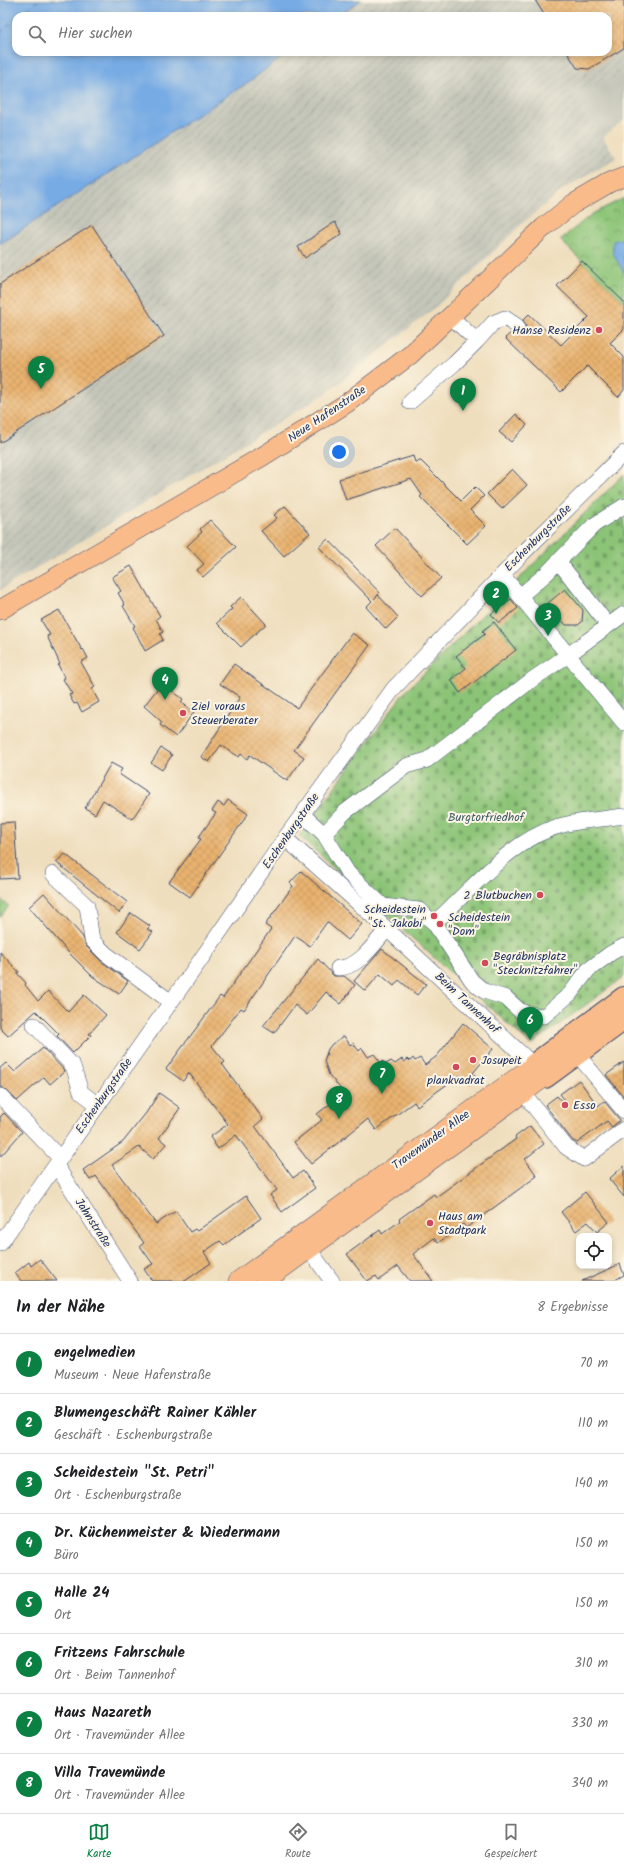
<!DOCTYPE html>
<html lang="de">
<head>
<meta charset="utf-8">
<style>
	body { margin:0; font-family:Kalam,sans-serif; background:#f6f6f6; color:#202124 }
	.controls { position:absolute; right:12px; bottom:12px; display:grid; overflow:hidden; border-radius:8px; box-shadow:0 2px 6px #0003 }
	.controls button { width:36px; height:36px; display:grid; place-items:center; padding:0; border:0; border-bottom:1px solid #e0e0e0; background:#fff; color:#202124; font:20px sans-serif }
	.you { position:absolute; left:339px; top:452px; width:14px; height:14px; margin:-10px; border:3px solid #fff; border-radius:50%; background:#1a73e8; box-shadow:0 0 0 6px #1a73e833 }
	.badge { display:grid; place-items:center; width:26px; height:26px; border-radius:50%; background:#0b8043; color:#fff; font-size:13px; font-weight:700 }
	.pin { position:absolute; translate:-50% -33px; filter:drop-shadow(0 1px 2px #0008) }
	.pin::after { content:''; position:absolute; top:21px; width:14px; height:12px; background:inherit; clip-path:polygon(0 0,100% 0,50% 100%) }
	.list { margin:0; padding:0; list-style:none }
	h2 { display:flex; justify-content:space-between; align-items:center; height:52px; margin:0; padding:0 16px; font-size:17px }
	h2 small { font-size:13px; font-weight:400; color:#757577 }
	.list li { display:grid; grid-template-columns:26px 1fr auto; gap:12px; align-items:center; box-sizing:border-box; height:60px; padding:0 16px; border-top:1px solid #e0e0e0 }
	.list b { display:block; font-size:15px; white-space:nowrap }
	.list p { margin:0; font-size:13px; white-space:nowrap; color:#757577 }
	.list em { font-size:13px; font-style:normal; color:#757577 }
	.icon { flex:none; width:22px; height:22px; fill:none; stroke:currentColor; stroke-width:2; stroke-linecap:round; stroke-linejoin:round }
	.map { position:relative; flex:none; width:624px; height:1281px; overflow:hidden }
	.search { position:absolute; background:#fff; box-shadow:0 2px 6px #0003; left:12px; right:12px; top:12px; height:44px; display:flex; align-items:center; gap:10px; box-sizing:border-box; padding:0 14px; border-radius:12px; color:#757577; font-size:15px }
	.sheet { height:532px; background:#fff }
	nav { display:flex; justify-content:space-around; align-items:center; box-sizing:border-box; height:56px; border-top:1px solid #e0e0e0; background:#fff; font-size:11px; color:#757577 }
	nav a { display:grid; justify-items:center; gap:2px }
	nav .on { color:#0b8043 }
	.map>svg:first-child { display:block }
</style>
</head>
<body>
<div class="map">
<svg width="624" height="1281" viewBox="0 0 624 1281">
	<defs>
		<pattern id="industrial-furrows" width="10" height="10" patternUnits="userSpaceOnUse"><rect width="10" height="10" fill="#c4c6b9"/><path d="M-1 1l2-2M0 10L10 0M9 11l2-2" fill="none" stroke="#a8aaa1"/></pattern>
		<pattern id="grass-dots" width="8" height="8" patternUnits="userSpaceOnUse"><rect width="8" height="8" fill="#8cc477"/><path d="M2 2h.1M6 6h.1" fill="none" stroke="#72a065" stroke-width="1.8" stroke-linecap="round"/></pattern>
		<pattern id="cemetery-stones" width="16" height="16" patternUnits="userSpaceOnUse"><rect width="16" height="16" fill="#8cc477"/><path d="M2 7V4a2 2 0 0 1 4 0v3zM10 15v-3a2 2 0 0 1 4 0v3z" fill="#72a065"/></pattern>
		<pattern id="park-crowns" width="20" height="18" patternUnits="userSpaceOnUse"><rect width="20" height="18" fill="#8cc477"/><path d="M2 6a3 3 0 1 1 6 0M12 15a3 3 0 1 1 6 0" fill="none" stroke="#72a065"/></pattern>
		<pattern id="building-cross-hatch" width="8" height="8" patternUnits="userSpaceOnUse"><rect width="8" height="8" fill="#e9b370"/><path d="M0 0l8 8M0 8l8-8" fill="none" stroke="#c79a63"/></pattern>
	</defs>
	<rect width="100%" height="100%" fill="#fcf5e5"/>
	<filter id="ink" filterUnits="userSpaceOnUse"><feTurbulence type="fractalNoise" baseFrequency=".025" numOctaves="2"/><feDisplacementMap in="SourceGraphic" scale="8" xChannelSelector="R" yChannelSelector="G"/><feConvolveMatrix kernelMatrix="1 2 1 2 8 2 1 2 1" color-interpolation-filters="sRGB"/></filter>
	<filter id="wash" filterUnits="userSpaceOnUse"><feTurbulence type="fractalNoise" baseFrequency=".012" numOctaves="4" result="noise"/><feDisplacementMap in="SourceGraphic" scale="16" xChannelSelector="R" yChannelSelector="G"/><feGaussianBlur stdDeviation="0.9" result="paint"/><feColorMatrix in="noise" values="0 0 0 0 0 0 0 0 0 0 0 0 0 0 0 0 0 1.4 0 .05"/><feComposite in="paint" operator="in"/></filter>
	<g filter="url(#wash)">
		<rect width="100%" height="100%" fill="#efdebd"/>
		<!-- industrial -->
		<path fill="url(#industrial-furrows)" d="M361,0H624V75L574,93L582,111L603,137L616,158L565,188L524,222L437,306L325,394L0,590V244L250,81L289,52H608V16H339Z"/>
		<!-- railway -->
		<path fill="#c4c6b9" d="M624,75V120L603,137L582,111L574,92Z"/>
		<!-- grass -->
		<path fill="url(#grass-dots)" stroke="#547a6a" d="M0,899L9,906L0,917Z"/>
		<!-- cemetery -->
		<path fill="url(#cemetery-stones)" stroke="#547a6a" d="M624,474V977L531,1045L299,836L403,694Z"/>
		<!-- park -->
		<path fill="url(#park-crowns)" stroke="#547a6a" d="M624,198V302L560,240L592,214Z"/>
		<!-- water -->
		<path fill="#77abe4" stroke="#496da1" d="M0,0H361L339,16H16V52H289L250,81L0,244Z
			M621,239L624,240V273L613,253V241Z"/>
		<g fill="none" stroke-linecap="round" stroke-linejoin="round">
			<!-- ferry -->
			<path stroke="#375486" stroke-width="1" stroke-dasharray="5 4" stroke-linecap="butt" d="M20,16L39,0
				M0,33L16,19"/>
		</g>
		<g id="blocks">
			<!-- building -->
			<path fill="url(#building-cross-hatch)" d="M535,0H624V48L589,69L577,68L567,52H608V16H545Z
				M335,222L342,234L305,258L298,247Z
				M92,225L164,336L0,443V284Z
				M582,261L624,302V329L610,343L624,357V390L618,397L587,366L561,392L505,338L511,333L517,335L524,331L526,326L523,320L529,314L561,345L589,317L557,286Z
				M516,414L527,425L511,442L499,432Z
				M413,456L415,462L421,461L461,501L475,487L484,496L470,510L486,526L467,544L420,497L422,495L411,479L346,500L339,479Z
				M512,469L527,485L502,509L487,494Z
				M285,506L310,533L284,556L261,531L277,518L274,515Z
				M210,520L236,547L203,577L197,570L204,564L187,546L202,532L200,529Z
				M395,528L441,578L422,596L376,546Z
				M328,539L380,593L374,599L378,595L398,617L386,629L366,607L372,601L319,547Z
				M131,566L160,616L156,619L163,632L160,634L163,640L145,651L133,627L135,626L123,606L125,605L118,593L121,591L112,577Z
				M565,589L583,610L582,622L578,625H566L548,603Z
				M241,597L266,624L241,647L217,623L232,609L230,607Z
				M511,599L518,608L499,623L491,614Z
				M59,610L82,650L83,649L88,658L81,662L95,687L92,689L99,702L82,712L77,703L74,704L69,695L72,694L63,679L65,678L58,665L60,664L47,636L50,635L41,620Z
				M494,622L516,650L460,693L451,680L466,668L456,656L485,634L482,631Z
				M352,633L370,645L294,750L304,757L287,781L250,755L247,759L241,754L239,757L221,745L209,762L201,757L240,697L220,684L234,664L297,708Z
				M162,683L183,699L181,702L194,712L176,737L160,725L162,722L144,706Z
				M161,748L172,755L162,770L151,763Z
				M111,763L122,769L119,774L149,794L132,819L103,800L95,814L85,808Z
				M228,800L248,814L190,897L169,882L201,839L198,838L216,813L212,811L218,802L224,806Z
				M14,822L18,878L0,879V823Z
				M65,854L127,902L119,913L56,862Z
				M301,871L362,924L348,940L327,922L310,946L295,936L244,1010L241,1008L212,1046L225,1062L222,1064L263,1119L255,1126L293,1178L303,1171L315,1188L282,1212L270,1195L277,1190L236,1135L218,1149L210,1137L228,1124L189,1073L183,1081L166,1069L220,996L223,998L246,965L271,929L265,925L293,886L290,883Z
				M44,893L83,937L86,946L101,961L128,981L119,994L92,976L68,952L29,907Z
				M131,913L150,926L147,929L153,932L140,949L117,932Z
				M382,949L426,984L417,995L399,980L394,986L380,974L365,991L354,981Z
				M0,952L19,972L17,973L26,983L25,985L38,1001L48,991L68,1012L84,995L106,1015L89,1034L91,1035L73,1053L57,1036L59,1034L36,1011L8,1036L0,1028Z
				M318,959L334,976H344L355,985L341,1004L326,992L307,1015L295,1005L274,1033L263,1026Z
				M463,1023L493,1049L473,1073L478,1078L470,1085L460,1075L417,1106L414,1102L376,1130L368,1119L311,1164L294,1142L322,1120L317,1114L344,1093L329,1075L324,1061L328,1049L332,1044L344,1036L350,1045L353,1043L359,1051L362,1048L368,1057L374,1054L381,1063L383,1061L386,1064L391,1061L395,1064L402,1059L404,1062L408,1059L410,1061L413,1058L415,1061L420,1058L425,1065L437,1056Z
				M43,1048L65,1071L50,1084L44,1077L17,1101L6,1090L0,1087V1068L6,1063L15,1072Z
				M624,1062V1097L606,1075Z
				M579,1080L598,1106L604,1101L620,1120L612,1127L607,1121L577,1143L572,1140L545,1105L557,1096L562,1102L565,1100L560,1094Z
				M159,1093L180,1108L159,1138L166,1144L153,1159L139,1147L112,1165L156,1224L176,1211L190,1232L195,1229L197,1231L246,1196L261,1218L224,1245L220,1241L204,1252L211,1263L185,1281H152L144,1269L153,1264L140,1246L144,1243L96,1176L90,1180L83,1170L123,1142L146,1113Z
				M4,1113L22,1132L0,1157V1117Z
				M530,1126L544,1144L525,1159L537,1176L466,1228L463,1224L438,1243L434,1238L413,1254L433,1281H410L398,1266L379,1280L376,1276L367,1281L347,1254L380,1230L382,1234L400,1221L399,1219L434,1194L436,1197L516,1139L515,1137Z
				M624,1166V1197L609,1179Z
				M585,1192L609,1222L597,1232L588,1222L576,1231L561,1212Z
				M40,1259L57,1281H21L15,1273L29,1262L31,1266Z
				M620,1264L624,1275L613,1281H582Z"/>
		</g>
	</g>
	<g filter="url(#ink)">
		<use href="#blocks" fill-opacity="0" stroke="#3b496c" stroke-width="1"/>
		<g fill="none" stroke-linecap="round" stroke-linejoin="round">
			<!-- minor casing -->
			<g stroke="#3b496c" stroke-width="16">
				<path id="minor" d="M451,317L477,341L493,323L505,318L517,326
					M410,402L455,363L477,341
					M558,561L608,625
					M502,575L520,596L546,574L594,525L624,506
					M520,596L568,655L624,614
					M624,723L568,655L533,679L427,760L406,766L345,812L324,834L348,873L383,906L419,910L434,923L472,981L484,991L506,998L519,1010L528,1014L544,1016L570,994L588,970L611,953L624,946
					M302,814L324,834
					M285,838L387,929L541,1072
					M53,874L87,906L92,940L106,954L171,1002
					M434,923C474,888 512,836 567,824C585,820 605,819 624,816
					M338,968C359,968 374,944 387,929
					M34,1025L73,1066L81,1092L98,1105
					M577,1054L624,1111
					M517,1085L566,1147L584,1159L624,1129
					M0,1096L60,1158
					M56,1165L130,1281
					M303,1241L332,1281
					M0,1244L197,965L285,838L394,688L523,553L624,453"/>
			</g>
			<!-- major casing -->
			<g stroke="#3b496c" stroke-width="20">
				<path id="major" d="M0,610L263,456L347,403L410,355L544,227L573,204L609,183L624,177
					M238,1281L534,1065
					M265,1281L545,1077"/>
			</g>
			<!-- highway casing -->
			<g stroke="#3b496c" stroke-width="24">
				<path id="highway" d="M534,1065L624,998
					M545,1077L624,1019"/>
			</g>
			<!-- minor -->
			<use href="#minor" stroke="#fff" stroke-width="15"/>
			<!-- major -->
			<use href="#major" stroke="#fabb8b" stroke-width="19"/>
			<!-- highway -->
			<use href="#highway" stroke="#fabb8b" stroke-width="22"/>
		</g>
	</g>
	<!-- markers -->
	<g fill="#d1495b" stroke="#fcf5e5" stroke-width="1.5">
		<circle cx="599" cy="330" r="4"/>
		<circle cx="183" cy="713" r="4"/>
		<circle cx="540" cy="895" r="4"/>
		<circle cx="434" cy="916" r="4"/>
		<circle cx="440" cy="924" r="4"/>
		<circle cx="485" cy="963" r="4"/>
		<circle cx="473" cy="1060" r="4"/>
		<circle cx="456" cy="1067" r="4"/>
		<circle cx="565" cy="1105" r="4"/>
		<circle cx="430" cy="1223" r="4"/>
	</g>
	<g text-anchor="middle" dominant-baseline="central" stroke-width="4" stroke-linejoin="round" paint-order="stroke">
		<!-- poi labels -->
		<g font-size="12" fill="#1b2f5e" stroke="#fcf5e5" text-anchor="start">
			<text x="591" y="330" text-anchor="end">Hanse Residenz</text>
			<text x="191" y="706">Ziel voraus<tspan x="191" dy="14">Steuerberater</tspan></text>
			<text x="532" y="895" text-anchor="end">2 Blutbuchen</text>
			<text x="426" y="909" text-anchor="end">Scheidestein<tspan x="426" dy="14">"St. Jakobi"</tspan></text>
			<text x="448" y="917">Scheidestein<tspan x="448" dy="14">"Dom"</tspan></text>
			<text x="493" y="956">Begräbnisplatz<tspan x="493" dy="14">"Stecknitzfahrer"</tspan></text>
			<text x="481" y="1060">Josupeit</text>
			<text x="456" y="1080" text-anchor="middle">plankvadrat</text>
			<text x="573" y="1105">Esso</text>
			<text x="438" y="1216">Haus am<tspan x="438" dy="14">Stadtpark</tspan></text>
		</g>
		<!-- street labels -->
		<g font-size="12" fill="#1b2f5e" stroke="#fcf5e5">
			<text transform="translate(327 414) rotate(-34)">Neue Hafenstraße</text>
			<text transform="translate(538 538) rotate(-45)">Eschenburgstraße</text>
			<text transform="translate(291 831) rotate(-55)">Eschenburgstraße</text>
			<text transform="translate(467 1003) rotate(43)">Beim Tannenhof</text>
			<text transform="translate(104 1096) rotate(-55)">Eschenburgstraße</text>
			<text transform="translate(431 1140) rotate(-36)">Travemünder Allee</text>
			<text transform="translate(93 1223) rotate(57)">Jahnstraße</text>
		</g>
		<!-- park labels -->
		<g font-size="12" fill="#3d5c66" stroke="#fcf5e5">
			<text x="486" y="817">Burgtorfriedhof</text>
		</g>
	</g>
</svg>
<div class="controls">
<button><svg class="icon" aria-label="locate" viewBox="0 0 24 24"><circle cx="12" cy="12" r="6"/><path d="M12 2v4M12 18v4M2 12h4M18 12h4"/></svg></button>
</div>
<div class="you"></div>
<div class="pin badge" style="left:463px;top:411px">1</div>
<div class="pin badge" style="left:496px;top:614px">2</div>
<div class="pin badge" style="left:548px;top:636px">3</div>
<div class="pin badge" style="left:165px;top:700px">4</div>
<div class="pin badge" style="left:41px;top:389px">5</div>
<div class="pin badge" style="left:530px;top:1040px">6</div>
<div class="pin badge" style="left:382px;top:1094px">7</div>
<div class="pin badge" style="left:339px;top:1119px">8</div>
<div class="search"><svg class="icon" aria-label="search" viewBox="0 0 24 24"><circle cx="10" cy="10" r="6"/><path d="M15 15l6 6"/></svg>Hier suchen</div>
</div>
<section class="sheet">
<h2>In der Nähe<small>8 Ergebnisse</small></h2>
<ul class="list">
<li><span class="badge">1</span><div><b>engelmedien</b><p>Museum · Neue Hafenstraße</p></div><em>70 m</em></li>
<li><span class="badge">2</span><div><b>Blumengeschäft Rainer Kähler</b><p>Geschäft · Eschenburgstraße</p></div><em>110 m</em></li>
<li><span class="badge">3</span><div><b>Scheidestein &quot;St. Petri&quot;</b><p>Ort · Eschenburgstraße</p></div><em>140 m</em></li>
<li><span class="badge">4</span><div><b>Dr. Küchenmeister &amp; Wiedermann</b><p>Büro</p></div><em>150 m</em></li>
<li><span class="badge">5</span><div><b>Halle 24</b><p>Ort</p></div><em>150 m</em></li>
<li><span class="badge">6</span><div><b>Fritzens Fahrschule</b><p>Ort · Beim Tannenhof</p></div><em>310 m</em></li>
<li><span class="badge">7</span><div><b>Haus Nazareth</b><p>Ort · Travemünder Allee</p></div><em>330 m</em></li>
<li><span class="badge">8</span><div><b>Villa Travemünde</b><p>Ort · Travemünder Allee</p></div><em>340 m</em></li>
</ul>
</section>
<nav>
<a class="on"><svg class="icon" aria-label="map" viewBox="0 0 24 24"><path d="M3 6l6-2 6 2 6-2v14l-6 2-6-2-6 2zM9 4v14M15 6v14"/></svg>Karte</a>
<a><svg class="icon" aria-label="directions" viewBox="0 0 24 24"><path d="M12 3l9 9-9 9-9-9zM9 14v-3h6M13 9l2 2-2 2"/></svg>Route</a>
<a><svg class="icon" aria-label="saved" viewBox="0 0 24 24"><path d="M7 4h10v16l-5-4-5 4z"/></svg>Gespeichert</a>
</nav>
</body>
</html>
